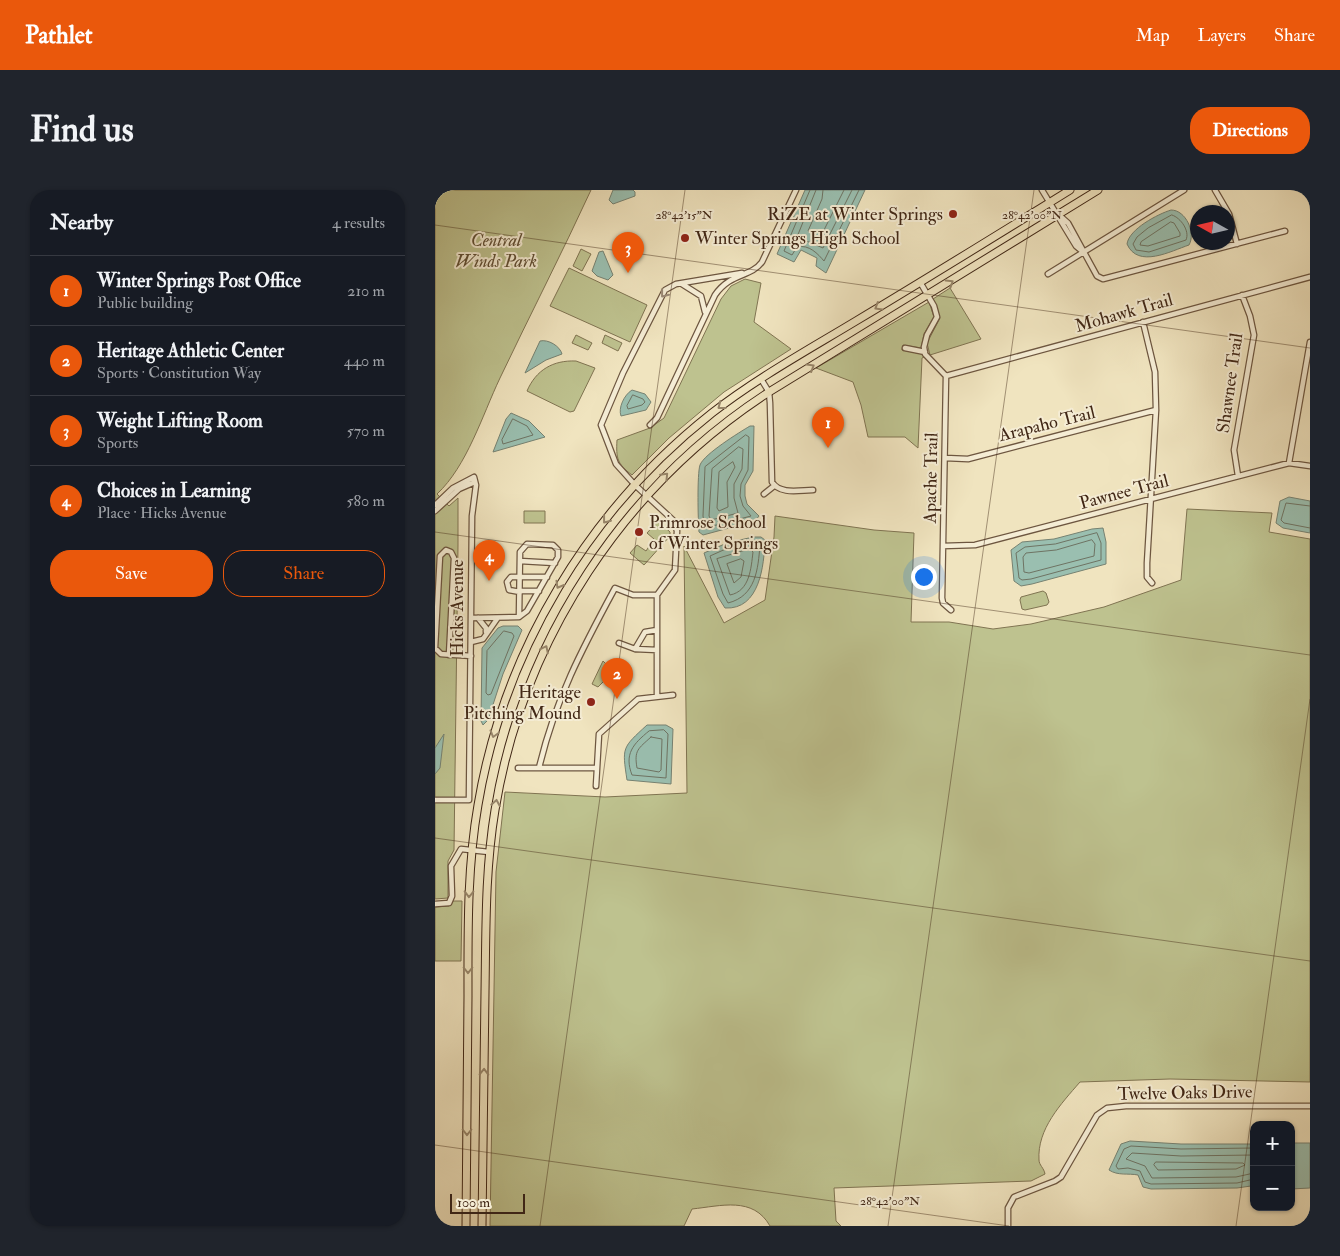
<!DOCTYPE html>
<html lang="en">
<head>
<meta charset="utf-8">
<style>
	body { margin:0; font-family:"IM FELL Double Pica",serif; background:#20242c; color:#f1f3f6 }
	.controls { position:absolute; right:15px; bottom:15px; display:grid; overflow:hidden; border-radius:10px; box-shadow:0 1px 4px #0004 }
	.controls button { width:45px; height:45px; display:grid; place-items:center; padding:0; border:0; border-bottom:1px solid #363941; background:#171b24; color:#f1f3f6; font:25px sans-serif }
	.compass { position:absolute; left:755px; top:15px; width:45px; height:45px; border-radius:50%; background:#171b24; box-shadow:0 1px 4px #0004; rotate:278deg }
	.scale { position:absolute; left:15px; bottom:12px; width:75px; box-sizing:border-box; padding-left:5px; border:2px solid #412716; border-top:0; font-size:14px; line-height:18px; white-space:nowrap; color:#412716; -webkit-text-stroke:4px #f5edd5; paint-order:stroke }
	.you { position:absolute; left:488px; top:386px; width:18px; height:18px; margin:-12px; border:4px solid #fff; border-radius:50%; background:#1a73e8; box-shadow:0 0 0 8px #1a73e833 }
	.badge { display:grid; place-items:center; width:32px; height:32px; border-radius:50%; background:#ea580c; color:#fff; font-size:16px; font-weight:700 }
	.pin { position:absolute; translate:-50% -41px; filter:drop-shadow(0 1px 2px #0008) }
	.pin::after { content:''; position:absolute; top:26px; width:18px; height:15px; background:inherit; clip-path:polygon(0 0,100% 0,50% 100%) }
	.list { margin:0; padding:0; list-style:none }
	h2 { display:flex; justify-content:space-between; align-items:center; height:65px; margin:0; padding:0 20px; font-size:21px }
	h2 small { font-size:16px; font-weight:400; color:#9ea1a6 }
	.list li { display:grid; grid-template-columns:32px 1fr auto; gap:15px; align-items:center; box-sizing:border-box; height:70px; padding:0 20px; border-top:1px solid #363941 }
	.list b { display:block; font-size:19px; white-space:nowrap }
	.list p { margin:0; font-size:16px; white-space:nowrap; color:#9ea1a6 }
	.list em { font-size:16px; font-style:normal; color:#9ea1a6 }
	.actions { display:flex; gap:10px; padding:15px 20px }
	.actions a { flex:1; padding:11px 0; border:1px solid #ea580c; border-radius:20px; text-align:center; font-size:18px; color:#ea580c }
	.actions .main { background:#ea580c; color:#fff }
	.map { position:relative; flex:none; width:875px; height:1036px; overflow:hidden; border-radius:20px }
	header { display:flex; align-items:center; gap:30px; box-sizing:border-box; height:70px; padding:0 25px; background:#ea580c; color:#fff }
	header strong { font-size:24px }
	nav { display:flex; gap:28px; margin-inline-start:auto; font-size:18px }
	.intro { display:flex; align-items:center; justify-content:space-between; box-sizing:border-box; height:120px; padding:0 30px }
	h1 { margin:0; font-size:35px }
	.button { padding:12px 22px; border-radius:20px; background:#ea580c; color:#fff; font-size:18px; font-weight:700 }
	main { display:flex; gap:30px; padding:0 30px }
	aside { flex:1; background:#171b24; border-radius:20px; box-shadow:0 1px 4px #0004 }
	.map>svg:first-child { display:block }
</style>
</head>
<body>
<header>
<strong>Pathlet</strong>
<nav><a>Map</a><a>Layers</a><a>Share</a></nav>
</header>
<div class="intro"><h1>Find us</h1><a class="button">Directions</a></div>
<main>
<aside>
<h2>Nearby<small>4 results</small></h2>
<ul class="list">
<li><span class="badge">1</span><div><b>Winter Springs Post Office</b><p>Public building</p></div><em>210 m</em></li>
<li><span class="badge">2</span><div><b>Heritage Athletic Center</b><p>Sports · Constitution Way</p></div><em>440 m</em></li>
<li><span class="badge">3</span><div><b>Weight Lifting Room</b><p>Sports</p></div><em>570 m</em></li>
<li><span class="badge">4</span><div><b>Choices in Learning</b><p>Place · Hicks Avenue</p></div><em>580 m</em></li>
</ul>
<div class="actions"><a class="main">Save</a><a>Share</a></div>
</aside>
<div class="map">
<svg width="875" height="1036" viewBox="0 0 875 1036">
	<rect width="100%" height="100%" fill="#f0e4bf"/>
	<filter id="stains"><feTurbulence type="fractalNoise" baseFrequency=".004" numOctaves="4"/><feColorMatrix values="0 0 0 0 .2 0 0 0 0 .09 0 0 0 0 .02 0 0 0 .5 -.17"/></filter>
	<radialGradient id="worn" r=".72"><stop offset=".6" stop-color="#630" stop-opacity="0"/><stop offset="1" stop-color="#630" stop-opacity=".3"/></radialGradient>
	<!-- green -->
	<path fill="#bec28f" stroke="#807452" d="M0,0H156C127,63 95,125 65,188C47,226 32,276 2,304L14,316L23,308V355L19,660L13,671V708L0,709Z
		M146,59L156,64L147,81L138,76Z
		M134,78L212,115L195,152L115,116Z
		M310,89L326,93L319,132L356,159L289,202L234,248L197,285C182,274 181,268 182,250L215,238L229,228L286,109L296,96Z
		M515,98L546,149L495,165L492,153L505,128L498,109Z
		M494,112L499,127L489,144L486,158L468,155L467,160L487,164L489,167L487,168L483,258L470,247H433L426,215L418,192L381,178Z
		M141,145L157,153L153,160L137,153Z
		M170,145L187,153L183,161L167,153Z
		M141,171L160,178L139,221L135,222L92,201C101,180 118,170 141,171Z
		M752,319L837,323L834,342L875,349V892L735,889L645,892C626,914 602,939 604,970C604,975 609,978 610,984L596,991L399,998L401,1031L406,1036H335C318,1006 286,1016 257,1019L249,1036H55L61,682L70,602L170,607L252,603L249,356L289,433L330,410L339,347L340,326L439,340L479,343L476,432H514L558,439L596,434L669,417L746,390Z
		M89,321H110V333H89Z
		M223,331L235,342V346L209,375L195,363L202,355L211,361L219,349L212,343Z
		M608,401L611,403L614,412L612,415L590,420L587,419L585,410L586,407Z
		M168,471L177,480L181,490L177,493L171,489L163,497L157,494Z
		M18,711H27L26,771H0V717L14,716Z"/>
	<!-- water -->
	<path fill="#9abfb0" stroke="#768272" d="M178,0H198L200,2V6L178,14L174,10Z
		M370,0H430L391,83L381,76L382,68L366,60L359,72L342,64Z
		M736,20C751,20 761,43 754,55C736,61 703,79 692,54C694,39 723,24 736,20Z
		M168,61L178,85L173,90L162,86L157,81L164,62Z
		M105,151C113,149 125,156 127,164L111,170L90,183Z
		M197,200L210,204L216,212L211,220L186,226C183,218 189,205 197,200Z
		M76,223L94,231L110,247L58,262L71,229Z
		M315,236H319L318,281L310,295V306L312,314L324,326L320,331L268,345L264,342C263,330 262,284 265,275C269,264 305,242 315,236Z
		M854,307L875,311V343L848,338L841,333L845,311Z
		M668,338L671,352V374L597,394L586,396L579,391L576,360L587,352L619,349L657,339Z
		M318,347H326L330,350C329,375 325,420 290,418L283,407L269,363L292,353Z
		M68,436H83L87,440L68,484L53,530L48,535L46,531L47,458L63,438Z
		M212,535H231L238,539L236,594L192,590C187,557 187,558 212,535Z
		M9,544L5,578L0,584V558Z
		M695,951L746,954H819L817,993L816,996L802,998L716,999L708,997L703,985C693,983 683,986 674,980L686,954Z
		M856,953H875V998L856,999Z"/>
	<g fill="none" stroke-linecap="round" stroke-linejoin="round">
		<!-- shore -->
		<path stroke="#6e7363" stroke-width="1" d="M375,0L349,61L357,65L362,57C374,54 383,64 389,71L424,0
			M381,0L362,47L388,58L417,0
			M388,0L387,9L373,41L385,48L409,0
			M737,25C746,28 755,41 751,50L714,62L701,60L698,54L702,47L713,38Z
			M736,32L739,33L745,43V46L713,56L705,55L706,52Z
			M198,205L208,209L210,212L207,215L193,219L192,216Z
			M78,229L92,236L98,245L68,254L67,250Z
			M311,245L314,247L313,280L306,294L305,306L308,316L316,326L270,338L268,326L270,277Z
			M304,257L308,259L307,279L299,294V308L303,323L276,330L274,326L277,279Z
			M298,272L300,277L292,292L293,317L284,321L282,318L284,282Z
			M875,316L851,313L846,330L849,333L875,338
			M662,343L666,353V370L596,389L587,390L584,388L581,363L590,357L620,354Z
			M657,350L660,354L659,366L594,383L589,382L588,367L591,363L621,360Z
			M318,352L325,355C323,379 321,406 293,413L288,404L275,366L293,358Z
			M315,359L318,362C316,378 315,401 295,405L282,369Z
			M306,369L309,371L306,387L299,393L292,374Z
			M69,441L77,443L79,446L56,504L53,505L51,503L52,461Z
			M229,540L233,544L231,588L197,585C189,564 198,554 214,541Z
			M216,547L227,549L226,580L224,582L202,578C199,560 203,559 216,547Z
			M819,958L746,959L696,956L689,959L681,976L683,979L693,978L705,981L710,992L716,994L802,993L819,989
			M819,965L746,966L697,963L691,969L710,976L717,988L801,987L819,983
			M721,972L808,973L810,975L801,979L723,980L719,975Z"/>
		<!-- street casing -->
		<g stroke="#6d5640" stroke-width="7">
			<path id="street" d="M607,0L641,56L647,61
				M780,0L794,24L802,54
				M624,25L633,33L662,86L668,89L850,41
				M613,84L749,0
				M485,92L499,116L502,127L492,145L489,157L490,164L511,186L507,408L508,413L516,420
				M247,94L266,106L270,122
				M708,132L720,182L721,220L712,373V387L717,393
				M470,158L490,162
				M511,186L875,87
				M326,189L334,202L335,213L337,292C345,305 365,300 378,300
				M215,235L222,228L280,105C296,82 315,88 327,72L361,0
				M510,268L533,269L721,220
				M854,273L875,152
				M803,286L799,260L819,145L815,126L807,105
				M329,304L339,296
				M0,315L18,298L39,287L41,295L37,326L34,610H0
				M0,321L24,299L40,292
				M508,356L540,355L854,273L875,276
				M85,371L120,373
				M85,401H104
				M85,402L74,400L72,392L76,387H112
				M36,428L84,427L92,421L123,367V360L118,355L92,354L85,362L84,427
				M43,428L51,438V442
				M36,452L48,449L62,429
				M184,453L200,459L222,460
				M200,459L210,442L222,440
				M14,465L19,368L16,362L11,360L5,366L0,458L6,464C16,465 26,465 36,466
				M222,505V405L240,380L242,341L239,331L200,295L181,274L166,235L188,183L230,100L241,94L307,83
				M83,578H162
				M104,578C120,510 147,459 180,398L198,405H222
				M161,596L164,544L203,509L238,505
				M0,714L14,713L17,706L16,676L26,659L54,662
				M573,1036V1018L579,1007L620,991L626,987L662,925L672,918L691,916H875"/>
		</g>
		<!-- primary casing -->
		<g stroke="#412716" stroke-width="9">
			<path id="primary" d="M31,1036C32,959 32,882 33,806C33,742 32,678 43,615C69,460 154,320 277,223C322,188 373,160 421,131C493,88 564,44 635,0
				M47,1036C48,958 49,880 50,802C51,741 50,680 60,620C88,449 189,296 334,202L663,0"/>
		</g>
		<!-- street -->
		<use href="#street" stroke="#f5edd5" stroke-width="4.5"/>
		<!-- primary -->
		<use href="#primary" stroke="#f0e4bf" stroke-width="7"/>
	</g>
	<!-- one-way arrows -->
	<defs><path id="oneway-chevron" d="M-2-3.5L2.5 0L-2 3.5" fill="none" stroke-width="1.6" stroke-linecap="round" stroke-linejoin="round" transform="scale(1.25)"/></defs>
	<g stroke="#98866a">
		<use href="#oneway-chevron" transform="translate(515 93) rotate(-32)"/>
		<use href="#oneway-chevron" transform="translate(443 117) rotate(149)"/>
		<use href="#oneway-chevron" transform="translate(376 177) rotate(-31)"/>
		<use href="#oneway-chevron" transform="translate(286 216) rotate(143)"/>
		<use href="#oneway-chevron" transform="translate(230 286) rotate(-46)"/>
		<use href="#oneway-chevron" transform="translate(171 330) rotate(128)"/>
		<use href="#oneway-chevron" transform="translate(124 395) rotate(120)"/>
		<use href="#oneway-chevron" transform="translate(110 459) rotate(-64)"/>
		<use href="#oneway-chevron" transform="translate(59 544) rotate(106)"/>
		<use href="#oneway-chevron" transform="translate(61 613) rotate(-80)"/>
		<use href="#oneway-chevron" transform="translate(34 704) rotate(91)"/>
		<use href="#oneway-chevron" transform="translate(33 780) rotate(90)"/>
		<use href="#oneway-chevron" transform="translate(49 882) rotate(-89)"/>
		<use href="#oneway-chevron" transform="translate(32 942) rotate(90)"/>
	</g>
	<use stroke="#9b8a76" href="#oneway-chevron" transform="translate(229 104) rotate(128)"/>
	<!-- ticks -->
	<path fill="none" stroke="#412716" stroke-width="1" stroke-opacity="0.45" d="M0,35L875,158M0,342L875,465M0,648L875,771M0,955L574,1036M105,1036L250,0M453,1036L599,0M801,1036L875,509"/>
	<!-- markers -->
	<g fill="#8f2418" stroke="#f5edd5" stroke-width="2">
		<circle cx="518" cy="24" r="5"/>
		<circle cx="250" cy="48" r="5"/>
		<circle cx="204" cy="342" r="5"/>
		<circle cx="156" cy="512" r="5"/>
	</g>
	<g text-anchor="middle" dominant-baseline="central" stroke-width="4" stroke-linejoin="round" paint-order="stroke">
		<!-- poi labels -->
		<g font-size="18" fill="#412716" stroke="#f5edd5" text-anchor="end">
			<text x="508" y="24">RiZE at Winter Springs</text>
			<text x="260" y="48" text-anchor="start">Winter Springs High School</text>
			<text x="214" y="332" text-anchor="start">Primrose School<tspan x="214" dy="21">of Winter Springs</tspan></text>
			<text x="146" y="502">Heritage<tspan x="146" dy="21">Pitching Mound</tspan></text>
		</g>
		<!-- park labels -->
		<g font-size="18" font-style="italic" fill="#604e34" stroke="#f5edd5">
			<text x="61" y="50">Central<tspan x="61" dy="21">Winds Park</tspan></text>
		</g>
		<!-- street labels -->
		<g font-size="18" fill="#412716" stroke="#f5edd5">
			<text transform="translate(689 123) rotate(-16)">Mohawk Trail</text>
			<text transform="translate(795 193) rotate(-82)">Shawnee Trail</text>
			<text transform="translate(612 234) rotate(-14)">Arapaho Trail</text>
			<text transform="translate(496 288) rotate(-89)">Apache Trail</text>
			<text transform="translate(689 302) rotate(-15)">Pawnee Trail</text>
			<text transform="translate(22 418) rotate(-90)">Hicks Avenue</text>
			<text transform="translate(750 903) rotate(-1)">Twelve Oaks Drive</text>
		</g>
	</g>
	<g font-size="12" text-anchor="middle" fill="#412716" stroke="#f5edd5" stroke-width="4" stroke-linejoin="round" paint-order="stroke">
		<text x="249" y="29">28°42'15"N</text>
		<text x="597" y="29">28°42'00"N</text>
		<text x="455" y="1015">28°42'00"N</text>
	</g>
	<rect width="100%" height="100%" filter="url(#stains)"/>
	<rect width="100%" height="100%" fill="url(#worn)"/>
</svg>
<div class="controls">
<button>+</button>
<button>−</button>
</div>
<svg class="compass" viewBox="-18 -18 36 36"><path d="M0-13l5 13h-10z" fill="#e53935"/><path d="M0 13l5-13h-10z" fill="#9ea1a6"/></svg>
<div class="scale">100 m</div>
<div class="you"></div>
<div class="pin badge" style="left:393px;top:258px">1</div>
<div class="pin badge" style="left:182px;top:509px">2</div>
<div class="pin badge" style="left:193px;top:83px">3</div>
<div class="pin badge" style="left:54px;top:391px">4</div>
</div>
</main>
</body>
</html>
